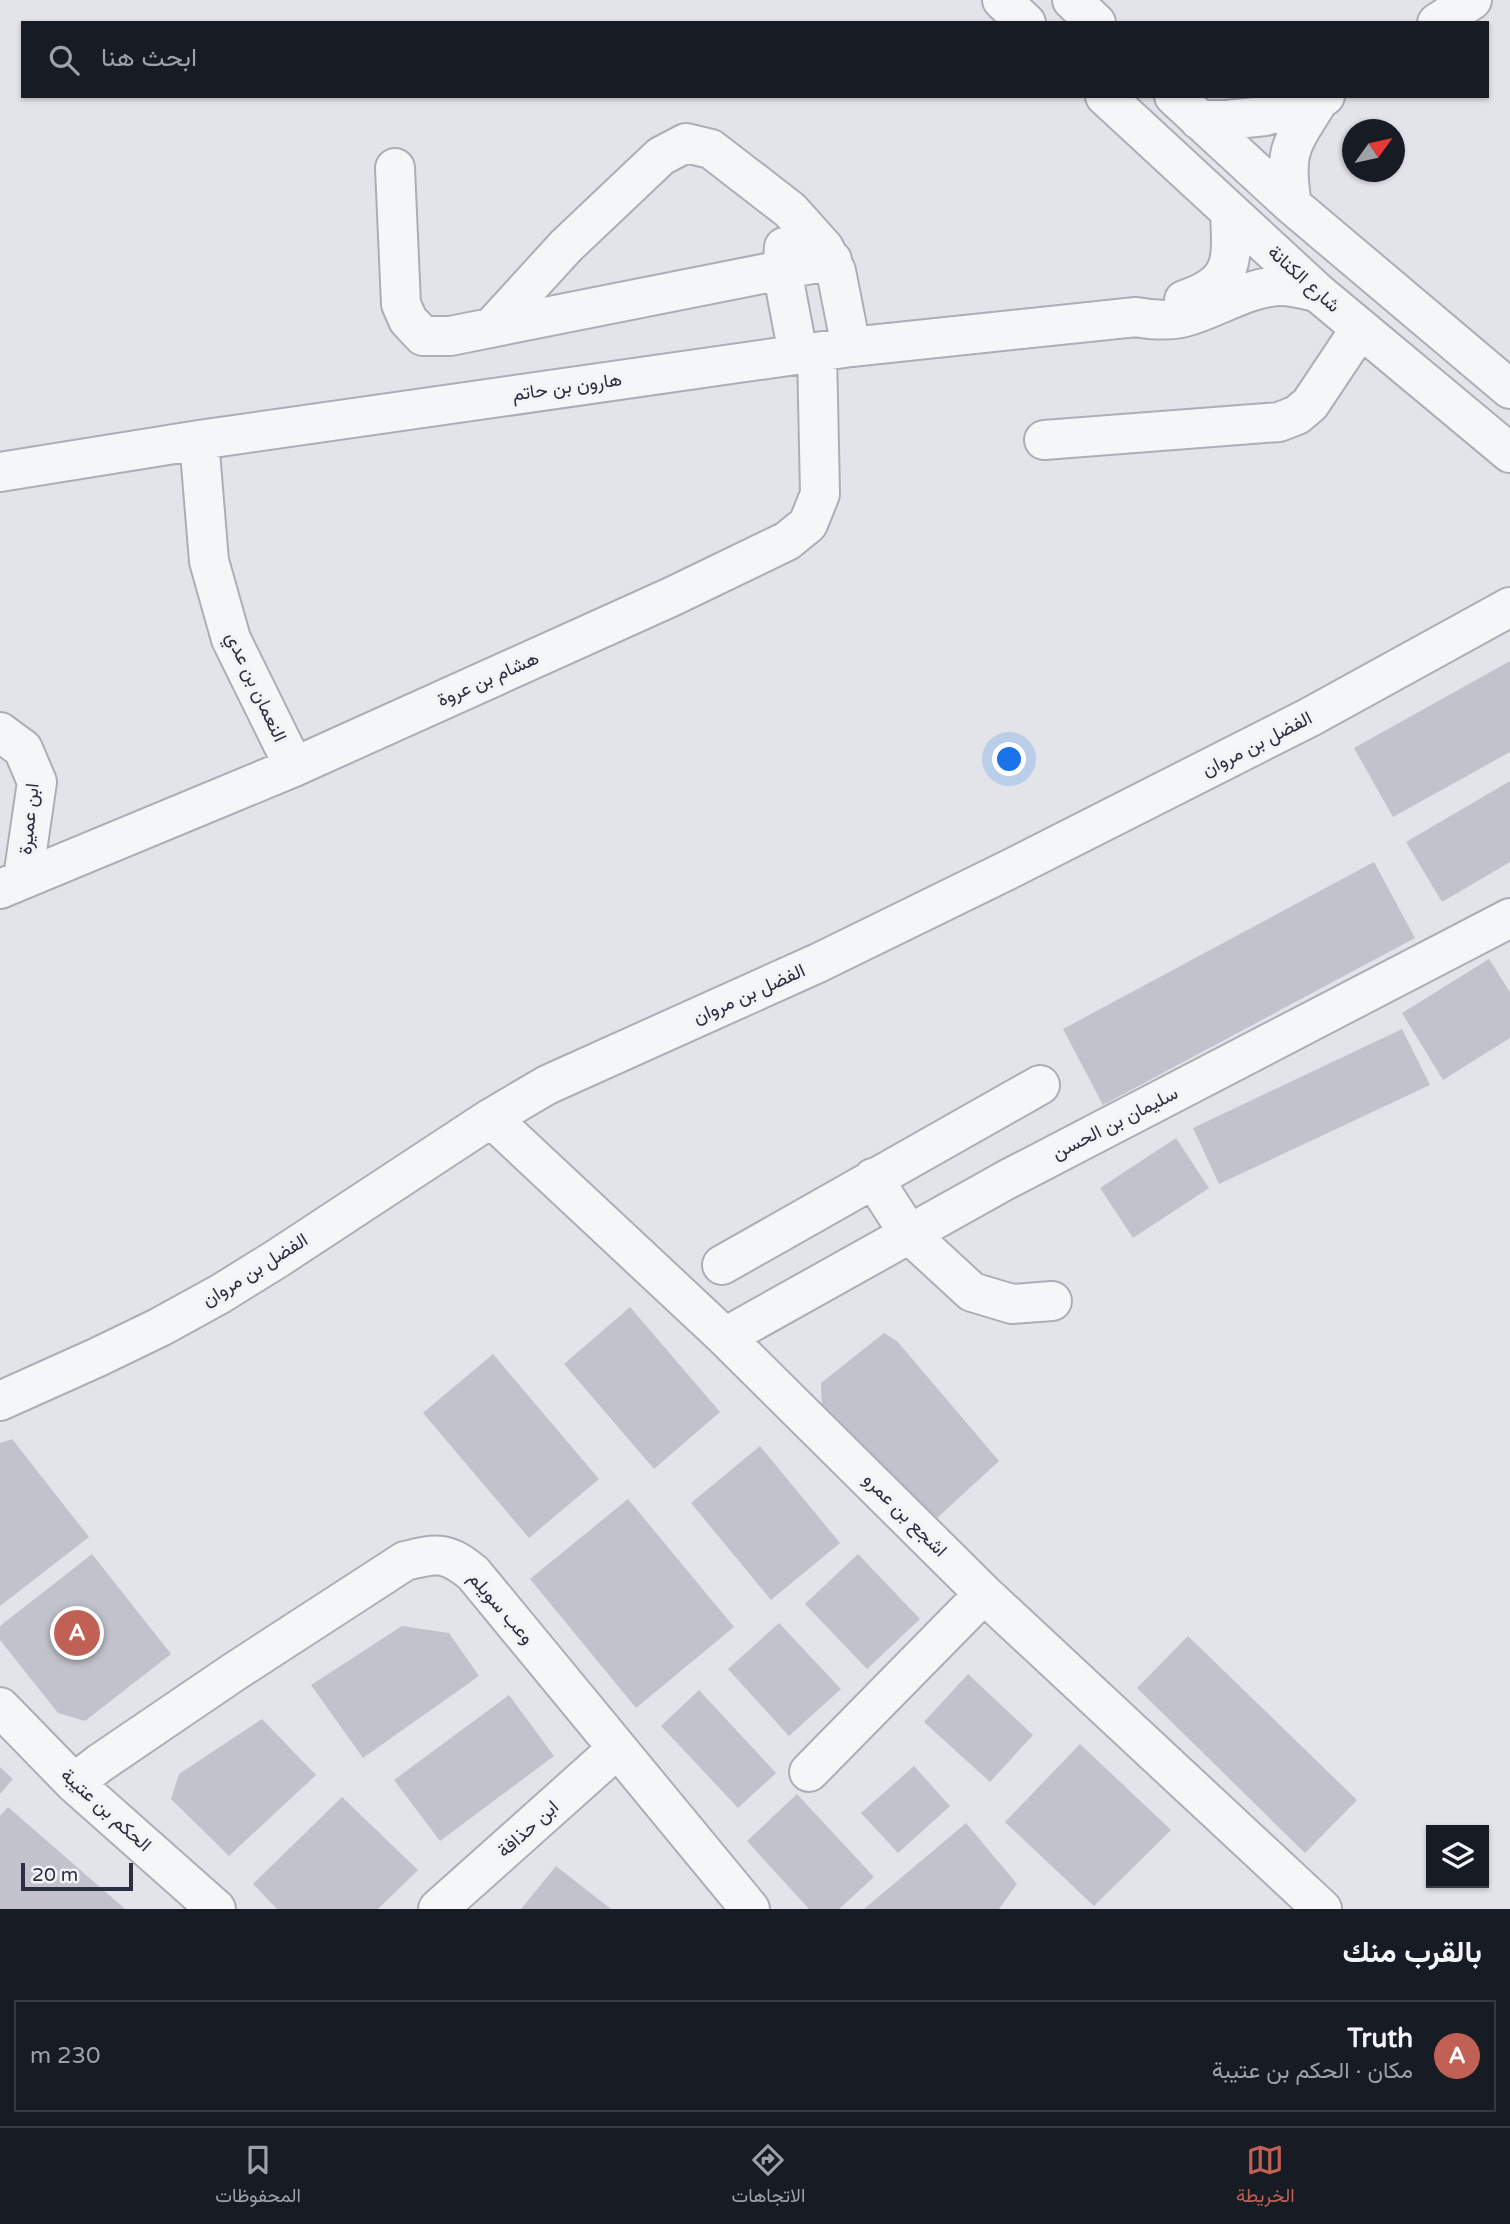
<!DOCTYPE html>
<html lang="ar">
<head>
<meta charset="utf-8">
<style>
	body { margin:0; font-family:"Varela Round",Vazirmatn,sans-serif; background:#242831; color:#f1f3f6; direction:rtl }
	.controls { position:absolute; right:21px; bottom:21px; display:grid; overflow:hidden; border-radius:0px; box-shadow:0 2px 5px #0004 }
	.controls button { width:63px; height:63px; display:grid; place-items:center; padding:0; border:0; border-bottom:2px solid #363941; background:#171b24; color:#f1f3f6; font:35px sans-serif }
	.compass { position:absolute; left:1342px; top:119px; width:63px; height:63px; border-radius:50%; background:#171b24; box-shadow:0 2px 5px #0004; rotate:57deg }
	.scale { position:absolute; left:21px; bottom:18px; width:112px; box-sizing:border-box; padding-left:7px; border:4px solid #2c2f40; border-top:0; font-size:19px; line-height:24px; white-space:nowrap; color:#2c2f40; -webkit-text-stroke:5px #f2f3f7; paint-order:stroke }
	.you { position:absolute; left:1010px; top:760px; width:24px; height:24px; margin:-18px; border:5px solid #fff; border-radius:50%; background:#1a73e8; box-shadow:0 0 0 10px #1a73e833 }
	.badge { display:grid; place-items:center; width:46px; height:46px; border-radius:50%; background:#c16055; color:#fff; font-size:23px; font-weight:700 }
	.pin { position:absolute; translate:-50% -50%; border:4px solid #fff; box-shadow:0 2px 7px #0006 }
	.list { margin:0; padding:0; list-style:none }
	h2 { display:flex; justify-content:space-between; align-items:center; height:91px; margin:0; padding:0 28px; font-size:30px }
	h2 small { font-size:23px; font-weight:400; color:#9ea1a6 }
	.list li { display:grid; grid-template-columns:46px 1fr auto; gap:21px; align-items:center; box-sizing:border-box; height:112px; margin:0 14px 14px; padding:0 14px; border:2px solid #363941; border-radius:0px }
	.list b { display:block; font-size:26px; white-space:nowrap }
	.list p { margin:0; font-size:23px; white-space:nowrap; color:#9ea1a6 }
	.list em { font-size:23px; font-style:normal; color:#9ea1a6 }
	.icon { flex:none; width:38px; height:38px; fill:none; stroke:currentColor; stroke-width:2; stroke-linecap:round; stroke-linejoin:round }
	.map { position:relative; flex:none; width:1510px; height:1909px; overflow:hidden; direction:ltr }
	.search { position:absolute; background:#171b24; box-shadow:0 2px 5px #0004; left:21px; right:21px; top:21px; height:77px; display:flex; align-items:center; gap:18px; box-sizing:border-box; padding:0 24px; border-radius:0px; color:#9ea1a6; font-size:26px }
	.sheet { height:217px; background:#171b24 }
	nav { display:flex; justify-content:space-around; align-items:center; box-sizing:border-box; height:98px; border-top:2px solid #363941; background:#171b24; font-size:19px; color:#9ea1a6 }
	nav a { display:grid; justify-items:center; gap:4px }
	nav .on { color:#c16055 }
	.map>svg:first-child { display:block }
</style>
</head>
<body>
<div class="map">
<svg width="1510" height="1909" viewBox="0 0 1510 1909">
	<rect width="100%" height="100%" fill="#e3e4ea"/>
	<!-- building -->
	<path fill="#c1c2cc" d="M1510,661V752L1393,817L1354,748Z
		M1510,781V862L1442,902L1406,842Z
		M1374,862L1415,938L1103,1105L1063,1029Z
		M1489,959L1510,992V1038L1443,1080L1402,1013Z
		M1402,1029L1430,1085L1219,1184L1193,1128Z
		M1176,1138L1209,1188L1133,1238L1100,1188Z
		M630,1307L720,1412L654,1469L564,1364Z
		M884,1333L897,1341L999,1461L937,1518L822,1413L821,1383Z
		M493,1354L599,1479L529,1538L423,1413Z
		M12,1439L89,1537L0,1606V1443Z
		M760,1446L840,1543L771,1600L691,1503Z
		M628,1499L734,1627L636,1708L530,1579Z
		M92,1554L171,1654L85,1721L58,1713L0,1640V1626Z
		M858,1554L920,1619L867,1669L805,1604Z
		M779,1623L841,1689L789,1736L728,1669Z
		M402,1626L449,1633L479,1676L363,1758L311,1685Z
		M1188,1636L1357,1800L1305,1853L1137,1688Z
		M968,1674L1033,1735L990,1782L924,1722Z
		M699,1690L776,1773L738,1808L661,1726Z
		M509,1695L554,1756L440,1841L394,1780Z
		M262,1719L316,1775L229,1856L171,1799L179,1774Z
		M1080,1744L1171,1830L1094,1906L1005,1822Z
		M914,1766L950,1806L898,1853L861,1813Z
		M0,1767L13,1779L0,1794Z
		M797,1794L874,1877L839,1909H809L747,1841Z
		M342,1797L418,1870L378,1909H277L253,1884Z
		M8,1807L125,1909H0V1816Z
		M966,1823L1017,1884L999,1909H864Z
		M556,1866L611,1909H521Z"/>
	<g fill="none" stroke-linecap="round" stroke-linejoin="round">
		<!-- minor casing -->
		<g stroke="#acaeb7" stroke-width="42">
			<path id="minor" d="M1002,0L1026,23
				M1072,0L1096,23
				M1437,23L1472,0
				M1105,96L1317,292L1510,453
				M1174,96L1292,205L1510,389
				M1199,120H1227L1265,116L1319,100L1325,96
				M395,168L401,304L408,320L423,336H450L832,260
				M1292,205C1283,150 1291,145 1319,100
				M784,247L782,270L798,354
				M1184,300C1236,283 1232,260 1230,212
				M492,327L566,246L661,156L686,143L711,149L790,210L824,248L836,271L851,347
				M199,440L209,561L231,639L294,767
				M1044,440L1279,422L1297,415L1310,404L1360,329
				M0,472L199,440L851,347L1136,317C1152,320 1169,321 1185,317C1218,308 1250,285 1285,286C1296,287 1307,290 1317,292
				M0,732L23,749L37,782L23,878
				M0,889L294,767L671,597L787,541L808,524L820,494L817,352
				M491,1118L725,1337L984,1594L1322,1909
				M873,1178L909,1234L972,1292L1012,1304L1052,1301
				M722,1265L1040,1085
				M725,1337L1006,1180L1510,918
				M0,1401L98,1357L160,1327L220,1294L278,1258L491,1118L547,1085L818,963L1014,867L1310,717L1510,607
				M0,1707L74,1783L216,1909
				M809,1772L984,1594
				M74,1783L100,1763L234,1672L405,1561C437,1553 446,1551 473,1573L750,1909
				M438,1909L617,1749"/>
		</g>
		<!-- minor -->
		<use href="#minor" stroke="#f5f6f8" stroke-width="38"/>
	</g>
	<g text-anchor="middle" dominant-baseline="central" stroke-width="6" stroke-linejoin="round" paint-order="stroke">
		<!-- street labels -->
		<g font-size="19" fill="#2c2f40" stroke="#f2f3f7">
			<text transform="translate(1304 279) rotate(42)">شارع الكنانة</text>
			<text transform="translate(567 387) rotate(-8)">هارون بن حاتم</text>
			<text transform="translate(488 679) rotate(-24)">هشام بن عروة</text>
			<text transform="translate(256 687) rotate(65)">النعمان بن عدي</text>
			<text transform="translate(1257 744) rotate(-27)">الفضل بن مروان</text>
			<text transform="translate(29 819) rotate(-84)">ابن عميرة</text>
			<text transform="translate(749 994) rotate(-24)">الفضل بن مروان</text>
			<text transform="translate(1115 1123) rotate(-27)">سليمان بن الحسن</text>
			<text transform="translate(255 1270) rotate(-32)">الفضل بن مروان</text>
			<text transform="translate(905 1515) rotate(45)">اشجع بن عمرو</text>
			<text transform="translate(501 1608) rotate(49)">وعب سويلم</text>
			<text transform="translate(106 1810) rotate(42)">الحكم بن عتيبة</text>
			<text transform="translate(528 1829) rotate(-42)">ابن حذافة</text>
		</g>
	</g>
</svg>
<div class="controls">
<button><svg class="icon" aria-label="layers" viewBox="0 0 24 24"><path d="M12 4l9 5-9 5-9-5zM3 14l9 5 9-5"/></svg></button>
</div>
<svg class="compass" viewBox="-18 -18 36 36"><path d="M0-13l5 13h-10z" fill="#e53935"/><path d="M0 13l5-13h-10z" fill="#9ea1a6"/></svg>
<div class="scale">20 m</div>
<div class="you"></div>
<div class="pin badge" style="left:77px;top:1633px">A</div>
<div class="search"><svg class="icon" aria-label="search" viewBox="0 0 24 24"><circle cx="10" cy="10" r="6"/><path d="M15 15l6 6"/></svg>ابحث هنا</div>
</div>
<section class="sheet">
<h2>بالقرب منك<small></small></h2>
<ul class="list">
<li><span class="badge">A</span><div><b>Truth</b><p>مكان · الحكم بن عتيبة</p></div><em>230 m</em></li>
</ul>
</section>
<nav>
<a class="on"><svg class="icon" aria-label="map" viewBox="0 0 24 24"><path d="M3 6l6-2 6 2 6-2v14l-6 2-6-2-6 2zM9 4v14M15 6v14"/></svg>الخريطة</a>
<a><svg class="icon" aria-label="directions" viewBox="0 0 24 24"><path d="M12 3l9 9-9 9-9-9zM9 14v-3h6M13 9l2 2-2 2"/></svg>الاتجاهات</a>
<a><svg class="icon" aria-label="saved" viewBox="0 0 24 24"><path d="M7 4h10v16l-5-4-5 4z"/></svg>المحفوظات</a>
</nav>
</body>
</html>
